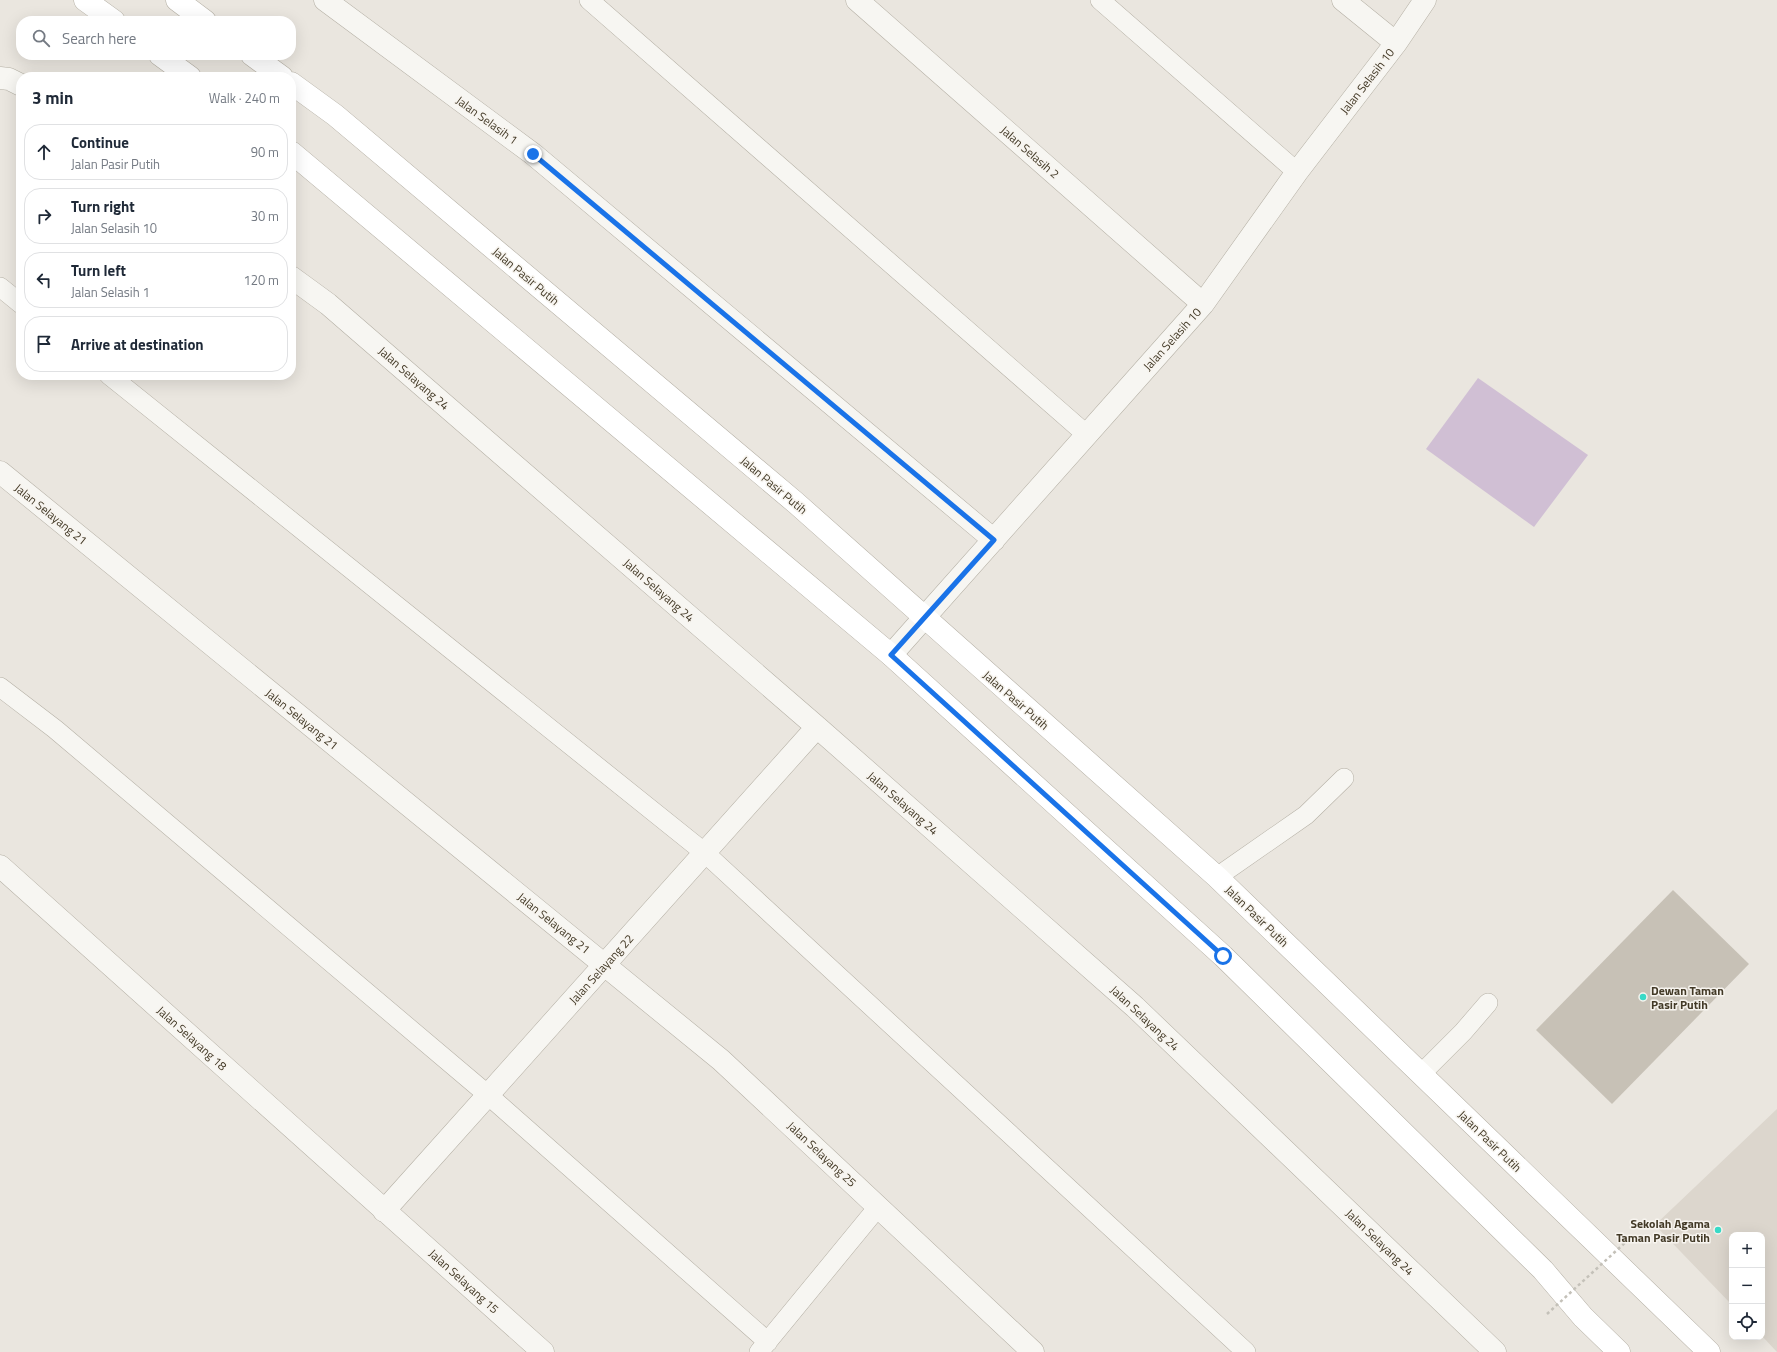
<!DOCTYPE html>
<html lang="en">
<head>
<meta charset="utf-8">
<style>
	body { margin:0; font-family:"Titillium Web",sans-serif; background:#f6f6f7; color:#1f2937 }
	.controls { position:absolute; right:12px; bottom:12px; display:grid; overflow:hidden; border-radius:8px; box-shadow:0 4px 16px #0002 }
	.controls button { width:36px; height:36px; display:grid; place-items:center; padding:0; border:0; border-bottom:1px solid #e0e1e3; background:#fff; color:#1f2937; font:20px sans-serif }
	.stop { position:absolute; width:12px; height:12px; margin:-9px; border:3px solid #1a73e8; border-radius:50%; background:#fff }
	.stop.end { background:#1a73e8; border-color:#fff; box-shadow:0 1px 4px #0008 }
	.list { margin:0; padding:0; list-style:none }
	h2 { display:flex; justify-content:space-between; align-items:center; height:52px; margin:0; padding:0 16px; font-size:17px }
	h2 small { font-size:13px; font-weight:400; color:#747a83 }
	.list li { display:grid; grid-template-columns:26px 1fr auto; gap:12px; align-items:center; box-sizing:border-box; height:56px; margin:0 8px 8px; padding:0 8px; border:1px solid #e0e1e3; border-radius:16px }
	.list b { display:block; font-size:15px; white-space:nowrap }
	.list p { margin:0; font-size:13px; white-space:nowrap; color:#747a83 }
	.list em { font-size:13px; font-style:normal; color:#747a83 }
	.icon { flex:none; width:22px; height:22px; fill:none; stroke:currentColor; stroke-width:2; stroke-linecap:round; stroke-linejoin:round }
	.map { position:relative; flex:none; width:1777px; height:1352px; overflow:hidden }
	.search { position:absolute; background:#fff; box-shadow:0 4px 16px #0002; left:16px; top:16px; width:280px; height:44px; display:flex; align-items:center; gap:10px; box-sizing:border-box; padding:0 14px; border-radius:16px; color:#747a83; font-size:15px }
	.panel { position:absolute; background:#fff; box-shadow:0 4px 16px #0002; left:16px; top:72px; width:280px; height:308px; border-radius:16px }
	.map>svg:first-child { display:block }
</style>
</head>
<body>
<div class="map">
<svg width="1777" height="1352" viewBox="0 0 1777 1352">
	<rect width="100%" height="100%" fill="#eae6df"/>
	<!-- built -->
	<path fill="#dcd6cd" d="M1777,1109V1352L1762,1336V1235H1732V1305L1655,1225Z"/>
	<!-- green -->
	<path fill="#d0bfd4" d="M1478,378L1588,455L1534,527L1426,449Z"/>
	<!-- building -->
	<path fill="#c7c1b6" d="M1673,890L1749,964L1612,1104L1536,1030Z"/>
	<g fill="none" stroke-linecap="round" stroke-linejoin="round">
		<!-- lane casing -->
		<g stroke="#b4afa4" stroke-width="20">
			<path id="lane" d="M589,0L1087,435
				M1100,0L1297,172
				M0,287L21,304
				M109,375L705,853L1246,1352
				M0,687L55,729L488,1095L768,1342
				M1217,877L1306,815L1344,778
				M1421,1074L1463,1032L1488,1003
				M759,1352L878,1207"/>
		</g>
		<!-- street casing -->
		<g stroke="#b4afa4" stroke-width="23">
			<path id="street" d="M325,0L533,154L994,540
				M857,0L1203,304
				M1343,0L1396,43
				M0,78L9,79L21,85
				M291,277L328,304L817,727L1135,1007L1495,1352
				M0,472L721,1060L1033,1352
				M891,655L1203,304L1297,172L1396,43L1425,0
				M0,866L543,1352
				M384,1211L817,727"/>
		</g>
		<!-- secondary casing -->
		<g stroke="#b4afa4" stroke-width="23">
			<path id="secondary" d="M85,0L114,21
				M177,0L205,21
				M160,55L190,77
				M252,55L282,77
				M291,83L335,115L796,503L1217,877L1709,1352
				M291,152L891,655L1223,956L1543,1270L1583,1317L1619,1352"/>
		</g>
		<!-- lane -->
		<use href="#lane" stroke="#f7f6f2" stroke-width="19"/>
		<!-- street -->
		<use href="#street" stroke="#f7f6f2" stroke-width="22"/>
		<!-- secondary -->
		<use href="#secondary" stroke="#fff" stroke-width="22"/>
		<!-- path-bridge -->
		<path stroke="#c4c1b9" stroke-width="2.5" stroke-dasharray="3 3" stroke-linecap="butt" d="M1547,1314L1628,1240"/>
	</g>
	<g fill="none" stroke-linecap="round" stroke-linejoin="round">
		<!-- route -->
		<path stroke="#1a73e8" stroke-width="5" d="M533,154L994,540L891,655L1223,956"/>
	</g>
	<!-- markers -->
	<g fill="#39dac7" stroke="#f7f4ef" stroke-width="1.5">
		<circle cx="1643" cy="997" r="4"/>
		<circle cx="1718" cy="1230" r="4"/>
	</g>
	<g text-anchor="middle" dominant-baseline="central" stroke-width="3" stroke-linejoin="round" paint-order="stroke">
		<!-- street labels -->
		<g font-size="12" fill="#423926" stroke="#f7f4ef">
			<text transform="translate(1367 81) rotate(-52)">Jalan Selasih 10</text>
			<text transform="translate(487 120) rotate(36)">Jalan Selasih 1</text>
			<text transform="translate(1030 152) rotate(41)">Jalan Selasih 2</text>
			<text transform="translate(526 276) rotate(40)">Jalan Pasir Putih</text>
			<text transform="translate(1172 339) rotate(-48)">Jalan Selasih 10</text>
			<text transform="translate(414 378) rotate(41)">Jalan Selayang 24</text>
			<text transform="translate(774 485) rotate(40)">Jalan Pasir Putih</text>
			<text transform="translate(51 514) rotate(39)">Jalan Selayang 21</text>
			<text transform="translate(659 590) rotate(41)">Jalan Selayang 24</text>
			<text transform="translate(1016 700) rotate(41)">Jalan Pasir Putih</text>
			<text transform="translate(302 719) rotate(39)">Jalan Selayang 21</text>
			<text transform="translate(903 803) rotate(41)">Jalan Selayang 24</text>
			<text transform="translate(1257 916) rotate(44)">Jalan Pasir Putih</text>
			<text transform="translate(554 923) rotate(39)">Jalan Selayang 21</text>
			<text transform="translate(601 969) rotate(-48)">Jalan Selayang 22</text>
			<text transform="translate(1145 1018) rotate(43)">Jalan Selayang 24</text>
			<text transform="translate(192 1038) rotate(42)">Jalan Selayang 18</text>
			<text transform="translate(1490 1141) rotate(44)">Jalan Pasir Putih</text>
			<text transform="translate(822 1154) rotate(43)">Jalan Selayang 25</text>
			<text transform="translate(1380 1242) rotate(44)">Jalan Selayang 24</text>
			<text transform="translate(464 1281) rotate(42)">Jalan Selayang 15</text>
		</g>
		<!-- poi labels -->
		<g font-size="12" font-weight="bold" fill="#423926" stroke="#f7f4ef" text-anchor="start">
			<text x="1651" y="990">Dewan Taman<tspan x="1651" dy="14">Pasir Putih</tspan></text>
			<text x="1710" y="1223" text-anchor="end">Sekolah Agama<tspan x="1710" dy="14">Taman Pasir Putih</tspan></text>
		</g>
	</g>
</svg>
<div class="controls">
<button>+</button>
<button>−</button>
<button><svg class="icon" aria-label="locate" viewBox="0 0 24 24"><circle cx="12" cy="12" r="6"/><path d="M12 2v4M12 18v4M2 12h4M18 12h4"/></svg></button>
</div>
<div class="stop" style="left:1223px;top:956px"></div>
<div class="stop end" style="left:533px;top:154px"></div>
<div class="search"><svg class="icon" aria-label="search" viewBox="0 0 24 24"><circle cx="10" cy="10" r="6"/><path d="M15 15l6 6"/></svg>Search here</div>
<section class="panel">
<h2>3 min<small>Walk · 240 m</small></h2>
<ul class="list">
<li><svg class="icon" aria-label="ahead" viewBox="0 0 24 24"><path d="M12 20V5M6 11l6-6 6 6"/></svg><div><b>Continue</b><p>Jalan Pasir Putih</p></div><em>90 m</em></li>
<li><svg class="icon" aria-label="right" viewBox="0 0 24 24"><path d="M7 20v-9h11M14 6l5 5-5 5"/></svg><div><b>Turn right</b><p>Jalan Selasih 10</p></div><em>30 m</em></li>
<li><svg class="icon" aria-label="left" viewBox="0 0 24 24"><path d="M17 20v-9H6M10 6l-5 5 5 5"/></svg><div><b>Turn left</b><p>Jalan Selasih 1</p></div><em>120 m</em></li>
<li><svg class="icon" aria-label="arrive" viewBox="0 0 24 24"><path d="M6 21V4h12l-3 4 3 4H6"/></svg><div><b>Arrive at destination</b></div></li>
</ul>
</section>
</div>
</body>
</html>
